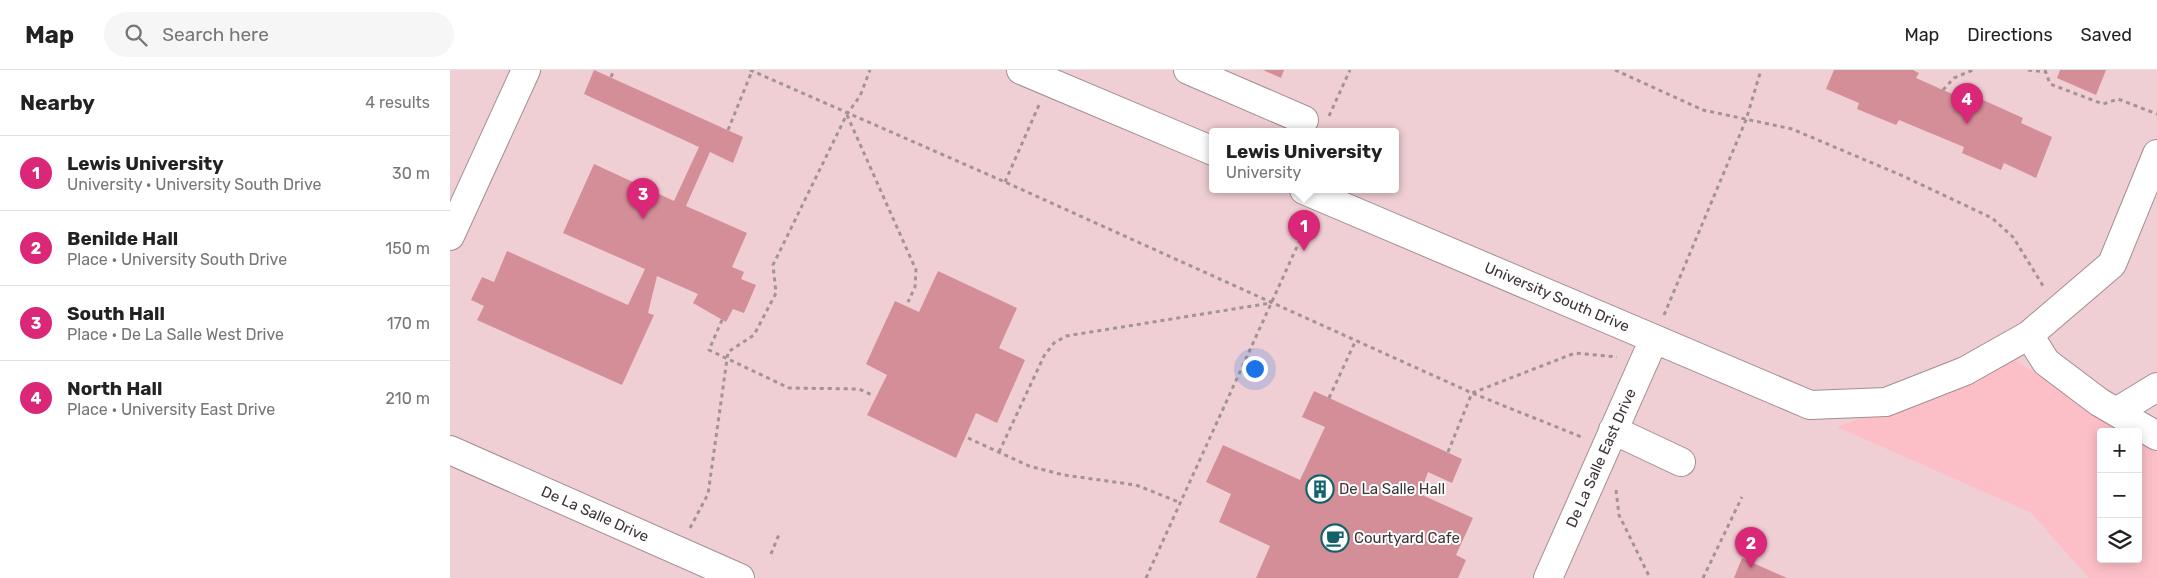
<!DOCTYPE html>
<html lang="en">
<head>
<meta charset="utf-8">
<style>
	body { margin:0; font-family:Rubik,sans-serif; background:#f6f6f6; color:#222 }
	.controls { position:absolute; right:15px; bottom:15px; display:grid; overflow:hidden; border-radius:5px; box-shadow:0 2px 12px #0003 }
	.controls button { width:45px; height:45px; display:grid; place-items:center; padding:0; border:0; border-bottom:1px solid #e0e0e0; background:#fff; color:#222; font:25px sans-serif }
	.you { position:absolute; left:804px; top:298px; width:18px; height:18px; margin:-12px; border:4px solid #fff; border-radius:50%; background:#1a73e8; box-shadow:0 0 0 8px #1a73e833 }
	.badge { display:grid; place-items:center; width:32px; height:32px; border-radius:50%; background:#db2777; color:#fff; font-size:16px; font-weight:700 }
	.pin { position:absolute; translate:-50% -41px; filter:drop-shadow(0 1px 2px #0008) }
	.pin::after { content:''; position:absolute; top:26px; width:18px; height:15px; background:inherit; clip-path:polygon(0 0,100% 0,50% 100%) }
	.popup { position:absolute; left:759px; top:58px; width:190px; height:65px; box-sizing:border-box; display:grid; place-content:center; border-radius:5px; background:#fff; filter:drop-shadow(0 1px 4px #0005); font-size:16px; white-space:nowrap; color:#767676 }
	.popup b { font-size:19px; color:#222 }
	.popup::after { content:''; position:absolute; left:50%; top:100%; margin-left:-10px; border:10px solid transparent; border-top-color:#fff }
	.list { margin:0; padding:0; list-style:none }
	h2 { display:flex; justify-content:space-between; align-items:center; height:65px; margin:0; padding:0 20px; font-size:21px }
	h2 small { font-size:16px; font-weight:400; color:#767676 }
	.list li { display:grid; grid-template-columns:32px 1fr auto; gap:15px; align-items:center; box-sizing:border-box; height:75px; padding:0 20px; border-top:1px solid #e0e0e0 }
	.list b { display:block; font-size:19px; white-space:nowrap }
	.list p { margin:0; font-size:16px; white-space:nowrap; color:#767676 }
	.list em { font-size:16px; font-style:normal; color:#767676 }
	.icon { flex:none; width:28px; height:28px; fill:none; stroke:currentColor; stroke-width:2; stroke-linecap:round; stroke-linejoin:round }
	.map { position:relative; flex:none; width:1707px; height:508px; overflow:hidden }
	header { display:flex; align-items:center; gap:30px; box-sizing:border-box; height:70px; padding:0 25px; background:#fff; border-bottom:1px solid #e0e0e0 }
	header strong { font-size:24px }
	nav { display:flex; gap:28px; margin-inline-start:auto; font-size:18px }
	.search { width:350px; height:45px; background:#f6f6f6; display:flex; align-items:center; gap:12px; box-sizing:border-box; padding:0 18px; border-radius:28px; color:#767676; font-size:19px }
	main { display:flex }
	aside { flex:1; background:#fff }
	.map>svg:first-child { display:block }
</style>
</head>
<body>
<header>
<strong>Map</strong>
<div class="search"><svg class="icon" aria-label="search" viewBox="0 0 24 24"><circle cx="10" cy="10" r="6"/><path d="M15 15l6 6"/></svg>Search here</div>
<nav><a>Map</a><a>Directions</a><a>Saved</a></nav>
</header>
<main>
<aside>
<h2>Nearby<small>4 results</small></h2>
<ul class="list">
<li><span class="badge">1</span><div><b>Lewis University</b><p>University · University South Drive</p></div><em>30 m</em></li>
<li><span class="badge">2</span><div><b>Benilde Hall</b><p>Place · University South Drive</p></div><em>150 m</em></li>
<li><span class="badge">3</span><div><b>South Hall</b><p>Place · De La Salle West Drive</p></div><em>170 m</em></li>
<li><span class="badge">4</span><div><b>North Hall</b><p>Place · University East Drive</p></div><em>210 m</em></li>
</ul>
</aside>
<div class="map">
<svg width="1707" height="508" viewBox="0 0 1707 508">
	<rect width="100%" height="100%" fill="#f4dddf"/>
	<!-- built -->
	<path fill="#efcfd3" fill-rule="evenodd" d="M0,0H1707V508H0ZM763,62H945V120H763ZM1651,362H1688V489H1651Z"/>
	<!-- green -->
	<path fill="#fdbfc7" d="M1565,290L1677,362H1651V489H1688V369L1707,381V508H1639L1580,442L1387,357Z"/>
	<!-- building -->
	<path fill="#d48e98" d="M144,0L293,67L283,93L260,82L236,136L297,163L282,197L294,202L291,209L306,215L294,243L283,239L276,252L243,233L248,224L207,206L198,243L204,245L172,315L27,250L34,236L21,230L32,207L44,212L57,181L178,235L195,199L113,163L144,94L224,131L249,77L134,24Z
		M813,0H834L831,8Z
		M1384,0H1463L1469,3L1466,8L1493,20L1531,36L1533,30L1573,48L1571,53L1602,67L1586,108L1554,93L1551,100L1512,83L1514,77L1449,50L1446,55L1407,39L1409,33L1376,19Z
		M1610,0H1656L1646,25L1607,8Z
		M488,201L567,238L549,278L575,290L547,353L526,343L506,388L417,345L437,305L416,294L445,231L469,242Z
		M864,321L1012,389L1002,413L978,402L970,424L1023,448L1006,485L1016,490L1008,508H806L820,476L769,452L781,424L756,412L773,375L850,410L875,357L852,347Z
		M1292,488L1337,508H1284Z"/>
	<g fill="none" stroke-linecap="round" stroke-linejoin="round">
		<!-- minor casing -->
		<g stroke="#a38d90" stroke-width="30">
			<path id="minor" d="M571,0L763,81
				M738,0L854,50
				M854,120L1360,335L1436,332L1515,301L1579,265L1662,194L1707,84
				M0,166L76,0
				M1579,265L1596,292L1649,332L1707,366
				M1666,342L1707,317
				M1163,360L1231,392
				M0,380L290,508
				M1098,508L1204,269"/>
		</g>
		<!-- path -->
		<path stroke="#a39394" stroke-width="3" stroke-dasharray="4 4" stroke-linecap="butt" d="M300,0L555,112L1022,323L1134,368
			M1165,0L1253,40L1342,59L1453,106L1542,148L1563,167L1595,219
			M1578,0L1596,2
			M1595,0L1600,14L1653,34L1668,29L1707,44
			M161,7L164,0
			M1493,20L1504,8L1523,0
			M397,45L466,200L465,217L458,232
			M879,46L900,0
			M278,60L302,1
			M555,112L589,35
			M1214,245L1296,50L1311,0
			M272,250L259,280L339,318L409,319L422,325
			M879,328L906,270
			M518,368L579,396L614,405L686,415L731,433
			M549,382L594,286L604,273L616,266L821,233
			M998,382L1022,323L1125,283L1167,287
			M1166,420L1169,445L1200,508
			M240,458L258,424L278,282L304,265L326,223L323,195L397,44L410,26L420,0
			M321,484L330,462
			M696,508L850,170V145
			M1253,508L1292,427"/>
		<!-- minor -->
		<use href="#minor" stroke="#fff" stroke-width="28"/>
	</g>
	<!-- icons -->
	<defs>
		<g id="building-ring" transform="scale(1.4375)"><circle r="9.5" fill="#fff" stroke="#13626a" stroke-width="1.5"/><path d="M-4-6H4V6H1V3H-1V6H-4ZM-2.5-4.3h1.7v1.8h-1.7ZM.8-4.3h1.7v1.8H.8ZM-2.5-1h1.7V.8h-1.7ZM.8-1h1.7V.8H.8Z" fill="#13626a"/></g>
		<g id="cafe-ring" transform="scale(1.4375)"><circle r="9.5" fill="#fff" stroke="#13626a" stroke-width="1.5"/><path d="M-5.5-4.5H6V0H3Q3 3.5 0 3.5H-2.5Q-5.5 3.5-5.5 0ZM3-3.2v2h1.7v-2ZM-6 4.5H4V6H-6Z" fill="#13626a"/></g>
	</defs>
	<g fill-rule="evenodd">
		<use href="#building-ring" x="870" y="419"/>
		<use href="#cafe-ring" x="885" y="468"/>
	</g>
	<g text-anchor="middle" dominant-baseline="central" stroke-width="4" stroke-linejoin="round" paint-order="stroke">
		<!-- street labels -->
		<g font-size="15" fill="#3d3435" stroke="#fff">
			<text transform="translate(1107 227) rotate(23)">University South Drive</text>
			<text transform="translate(1151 388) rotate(-66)">De La Salle East Drive</text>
			<text transform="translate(145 444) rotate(24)">De La Salle Drive</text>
		</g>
		<!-- poi labels -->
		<g font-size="15" fill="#3d3435" stroke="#fff" text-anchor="start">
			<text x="889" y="419">De La Salle Hall</text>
			<text x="904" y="468">Courtyard Cafe</text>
		</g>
	</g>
</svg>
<div class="controls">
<button>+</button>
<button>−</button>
<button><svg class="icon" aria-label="layers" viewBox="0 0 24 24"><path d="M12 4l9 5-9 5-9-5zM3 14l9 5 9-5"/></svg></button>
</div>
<div class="you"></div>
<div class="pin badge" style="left:854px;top:181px">1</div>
<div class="popup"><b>Lewis University</b>University</div>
<div class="pin badge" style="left:1301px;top:498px">2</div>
<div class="pin badge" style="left:193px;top:149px">3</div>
<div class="pin badge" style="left:1517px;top:54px">4</div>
</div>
</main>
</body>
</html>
